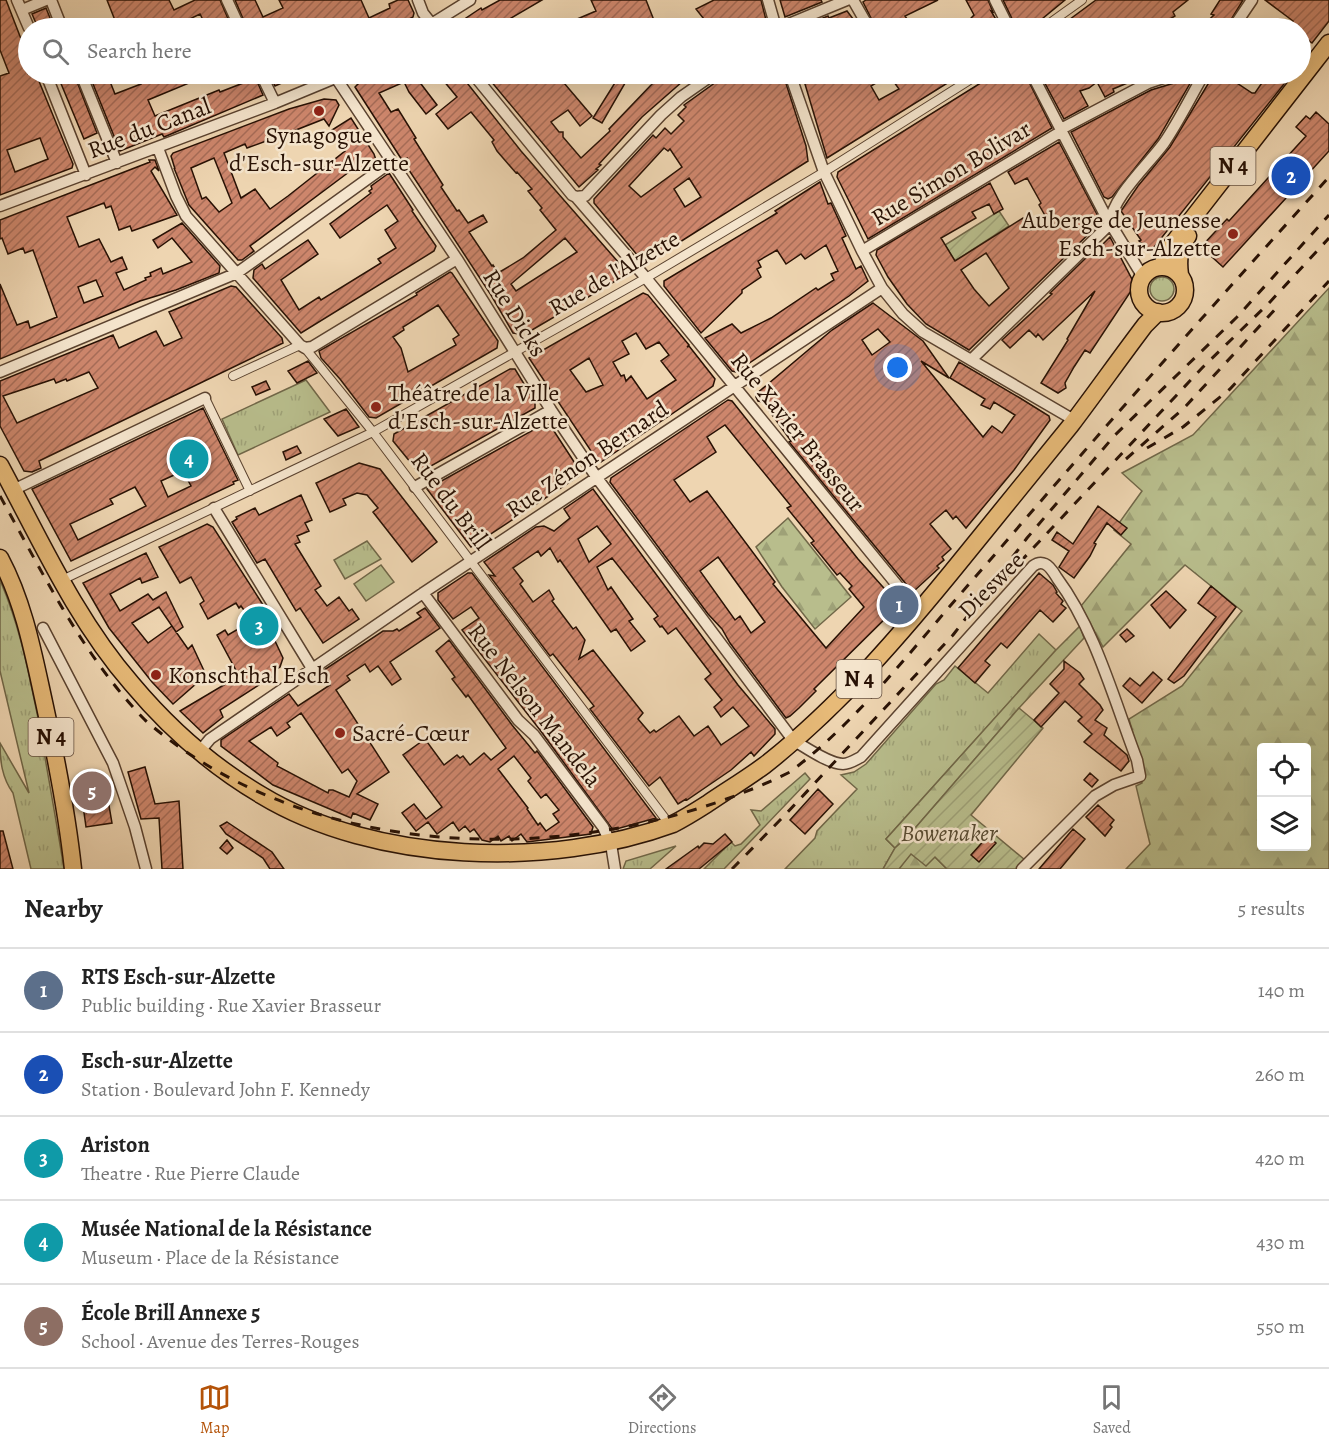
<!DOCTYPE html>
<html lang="en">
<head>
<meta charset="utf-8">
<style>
	body { margin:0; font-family:Alegreya,serif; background:#f2f2f2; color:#222 }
	.controls { position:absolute; right:18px; bottom:18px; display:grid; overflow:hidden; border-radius:6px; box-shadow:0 6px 24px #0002 }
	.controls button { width:54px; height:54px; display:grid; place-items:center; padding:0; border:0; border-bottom:2px solid #e0e0e0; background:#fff; color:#222; font:30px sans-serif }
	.you { position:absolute; left:898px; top:368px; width:21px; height:21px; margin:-15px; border:4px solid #fff; border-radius:50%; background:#1a73e8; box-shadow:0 0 0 9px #1a73e833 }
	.badge { display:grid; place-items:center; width:39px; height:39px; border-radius:50%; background:#b45309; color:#fff; font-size:20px; font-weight:700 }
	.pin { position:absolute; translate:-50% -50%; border:3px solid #fff; box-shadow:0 2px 6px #0006 }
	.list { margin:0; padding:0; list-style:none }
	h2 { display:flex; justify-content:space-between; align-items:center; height:78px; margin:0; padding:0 24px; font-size:26px }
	h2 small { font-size:20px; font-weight:400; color:#767676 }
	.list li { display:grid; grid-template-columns:39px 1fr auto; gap:18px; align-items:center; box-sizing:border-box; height:84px; padding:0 24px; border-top:2px solid #e0e0e0 }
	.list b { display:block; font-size:22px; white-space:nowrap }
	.list p { margin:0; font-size:20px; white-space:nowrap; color:#767676 }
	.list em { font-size:20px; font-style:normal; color:#767676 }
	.icon { flex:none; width:33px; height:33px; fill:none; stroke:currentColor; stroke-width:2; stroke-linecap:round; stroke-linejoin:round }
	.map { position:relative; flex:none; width:1329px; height:869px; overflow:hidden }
	.search { position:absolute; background:#fff; box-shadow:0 6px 24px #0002; left:18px; right:18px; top:18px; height:66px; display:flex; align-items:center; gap:15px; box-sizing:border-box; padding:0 21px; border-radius:33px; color:#767676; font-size:22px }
	.sheet { height:498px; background:#fff }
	nav { display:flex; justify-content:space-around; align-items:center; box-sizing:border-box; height:84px; border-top:2px solid #e0e0e0; background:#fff; font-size:16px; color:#767676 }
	nav a { display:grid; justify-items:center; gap:3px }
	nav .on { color:#b45309 }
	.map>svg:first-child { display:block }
</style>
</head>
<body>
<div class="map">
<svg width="1329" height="869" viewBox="0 0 1329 869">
	<defs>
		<pattern id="grass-tufts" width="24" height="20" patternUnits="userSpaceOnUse" patternTransform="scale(1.5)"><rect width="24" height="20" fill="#b8bd8c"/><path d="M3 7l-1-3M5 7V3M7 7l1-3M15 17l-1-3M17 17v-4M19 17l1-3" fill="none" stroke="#9ea177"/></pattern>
		<pattern id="forest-firs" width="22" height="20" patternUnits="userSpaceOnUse" patternTransform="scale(1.5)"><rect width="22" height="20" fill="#b8bd8c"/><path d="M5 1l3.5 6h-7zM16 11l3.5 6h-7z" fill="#9ea177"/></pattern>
		<pattern id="garden-furrows" width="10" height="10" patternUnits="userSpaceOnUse" patternTransform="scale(1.5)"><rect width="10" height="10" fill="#b8bd8c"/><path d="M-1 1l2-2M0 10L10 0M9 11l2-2" fill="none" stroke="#9ea177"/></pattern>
		<pattern id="building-hatch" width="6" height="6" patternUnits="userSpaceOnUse" patternTransform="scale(1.5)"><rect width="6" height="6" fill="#cd866c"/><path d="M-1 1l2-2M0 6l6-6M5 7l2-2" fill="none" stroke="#a66c57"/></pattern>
	</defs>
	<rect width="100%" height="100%" fill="#eed5b1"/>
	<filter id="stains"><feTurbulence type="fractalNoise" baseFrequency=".00333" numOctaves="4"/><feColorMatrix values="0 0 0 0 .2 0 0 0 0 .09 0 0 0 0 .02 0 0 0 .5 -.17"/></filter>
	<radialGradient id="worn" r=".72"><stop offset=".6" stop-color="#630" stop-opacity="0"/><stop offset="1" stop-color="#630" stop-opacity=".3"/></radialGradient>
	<!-- grass -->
	<path fill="url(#grass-tufts)" stroke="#706748" stroke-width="1.5" d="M1150 289a12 12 0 1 1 24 0a12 12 0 1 1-24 0Z
		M306,380L330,412L238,455L222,419Z
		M367,541L381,559L345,579L334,560Z
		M0,580C20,626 28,670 38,718C47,769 56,819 64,869H31L13,793C2,778 0,761 0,743L29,793L0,671Z
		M1039,634L1056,650L886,839L895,848L883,869H785L815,838L817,831L857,789L841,775L854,772L866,764L936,684L944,680L955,666L988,693Z
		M805,773L810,779L724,869H704L731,842L735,846L741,844L760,825L751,810L761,811Z
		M676,846L650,869H623L626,861Z"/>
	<!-- forest -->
	<path fill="url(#forest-firs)" stroke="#706748" stroke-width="1.5" fill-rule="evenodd" d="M1329,288V869H1126L1150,844L1136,786L1142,783L1140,759L1129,719L1182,686L1242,611L1185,565L1103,647L1081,606L1131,544L1114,530L1142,491L1122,473L1193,435ZM1262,748H1306V846H1262Z
		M788,518L851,597L815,629L782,587L756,547Z
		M1080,626L1084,638L1019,708L910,834L895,848L886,839L1056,650Z
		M910,853L935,857L947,869H899Z"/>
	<!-- garden -->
	<path fill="url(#garden-furrows)" stroke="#706748" stroke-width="1.5" d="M999,211L1009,226L955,261L945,245Z
		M1019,708L1043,728L971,815L1025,860L1016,869H947L935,857L926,866L911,854L899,869H883L895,848L910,834Z"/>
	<!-- pitch -->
	<path fill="#b8bd8c" stroke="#706748" stroke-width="1.5" d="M381,565L394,582L366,601L354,584Z"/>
	<!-- building -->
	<path fill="url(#building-hatch)" stroke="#281104" stroke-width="1.5" fill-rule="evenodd" d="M0,0H6L28,57V74H36L73,164L72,168L0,195V76L9,73L0,50ZM40,138L48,159L15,172L7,150Z
		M107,0H169L174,10L195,0H220L232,28H207L200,14L179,24L181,28H118Z
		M235,0H255L263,17L283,8L279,0H361L369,18L390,8L389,4L398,0H408L414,13L413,17L392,28H247Z
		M500,0H542L494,28H451L481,8L482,10Z
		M591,0H646L655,23L646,28H556L596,11Z
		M714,0H761L768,28H711L696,9Z
		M780,0H821L822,2L785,17Z
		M866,0H938L905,16L913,28H876L863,2Z
		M966,0H988L993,12L991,11L1001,28H974L970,23L973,21L971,18L974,15Z
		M1003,0H1065L1031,28L1016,27Z
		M1096,0H1188L1173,12L1175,16L1157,27L1154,22L1145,28H1058Z
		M1220,0H1243L1226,28H1200L1214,15L1211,14Z
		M1265,0H1329V21L1312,43L1300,34V28H1287L1293,21Z
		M46,8L54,28H38L32,14Z
		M847,11L860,28H804L812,25L808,24L828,16L829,18Z
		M1248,19L1263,28H1242Z
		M57,74H74L97,133L84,139Z
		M89,74H107L115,94L141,84L137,74H190L194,81L148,100L155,116L219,90L220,92L251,80L248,74H254L263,95L164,137L162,134L120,151Z
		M269,74H302L275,86Z
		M378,74H420L415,76L437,105L426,114L409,92L404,82L379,93L391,112L398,109L416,138L414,139L443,185L441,187L457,211L459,210L468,223L483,215L487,222L469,232L492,266L493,265L498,273L523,258L556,230L540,210L542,208L528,191L532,189L517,172L516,173L497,151L492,142L494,140L471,112L448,129L436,114L457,97L438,74H460L521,151L626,271L624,276L532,330L519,334L513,333L491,295L403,161L408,158L402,160L355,87L360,82ZM565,238L577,252L516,291L511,284Z
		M485,74H582L564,83L592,116L580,126L568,110L551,122L559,132H563V137L581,158L610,131L609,129L652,84L650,82L658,74H691L642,117L599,164L601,165L596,169L598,170L579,187Z
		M615,74H626L628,78L602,123L593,118L618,78Z
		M731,74H783L806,146L808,161L672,247L643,262L594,203V199L653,135L656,138L665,128L671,134L684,121L678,115L686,107L684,105L719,80ZM664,148L668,151L670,149L682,167L641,197L629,186ZM689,178L701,197L685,207L674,189Z
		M802,74H962L827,158ZM889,75L899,89L879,100L871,86Z
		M995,74H1025L1052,128L868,239L837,177L838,172Z
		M1040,74H1149L1113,89L1114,92L1105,97L1097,82L1089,88L1080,91L1088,106L1064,119Z
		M1214,74H1244L1237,83L1252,93H1255L1268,74H1292L1151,251L1139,241L1141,240L1121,211L1138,186L1170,147Z
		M1191,78L1192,80L1158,139L1112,197L1108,199L1104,197L1071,132L1151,90Z
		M324,99L336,100L339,105L329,126L324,119L296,130L297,132L281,138L280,136L247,148L245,144L224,153L241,198L255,189L270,209L288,196L345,151L332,130L351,118L374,154L376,160L374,165L364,169L357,166L250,246L254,251L242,260H238L189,205L174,168L175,169L171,156L173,153L289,109ZM214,158L232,203L219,212L206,197L202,199L191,168Z
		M1316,112L1329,124V151L1223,267L1201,247L1227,219L1229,221L1306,136L1296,127L1306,116L1310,119Z
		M1059,142L1101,222L969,350L926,324L907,304L888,277L876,255L877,250L990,183L1003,209L994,214L989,204L972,212L976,218L941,238L955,261L1023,218L1031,230L1047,219L1039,205L1041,203L1027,178L1015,184L1008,172ZM986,253L1009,288L989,306L974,289L961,270Z
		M149,160H155L159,171L155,167L151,171L177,215L132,231L130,226L119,230L111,206L106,208L104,203L67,217L79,247L99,239L111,262L122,257L127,269L116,273L124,290L146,280L145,278L151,276L150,273L161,268L163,274L192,262L172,238L158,248L153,240L182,223L220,266L219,273L176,290L140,301L0,359V284L17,325L28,321L30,328L57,317L33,250L25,253L23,248L8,254L2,238L0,239V220L150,162ZM96,280L103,296L84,303L78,287Z
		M389,173L413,210L412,211L436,246L434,251L301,333L253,278L254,270L262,264L265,269L268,267L308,240L318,254L281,280L299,310L319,297L321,300L381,263L378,259L396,248L385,230L398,221L387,205L340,238L330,224L371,193L369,191L372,189L371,186Z
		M820,182L828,204L831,203L846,236L842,238L856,269L861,266L868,281L849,296L736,372L732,371L705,338L732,324L741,333L771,318L816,288L818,290L834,280L831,274L838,271L826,245L805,259L801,254L786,264L777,250L758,261L761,267L757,269L761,277L742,290V293L701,333L664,286V281L777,213L775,211Z
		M1110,237L1135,285L1090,353L1085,350L1074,367L1065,383L1066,388L1058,393L1041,383L1068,340L1067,339L1095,291L1043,340L1038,334L1036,337L1029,330L1010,348L1002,340L1052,294L1050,293L1093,251V254Z
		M450,272L452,273L498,341L497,348L376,418L369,417L340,379L321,358L319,351L417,295L416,293ZM438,305L459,335L453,339L456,345L408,372L401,348L393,337L404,330L403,327Z
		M231,286L236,287L282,338L283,343L39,461L41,468L32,472L24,471L0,426V381L113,335L119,348L156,331L164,346L182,338L169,312ZM89,372L98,388L17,423L3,396L54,379L56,383L66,379L67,381Z
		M643,293L648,295L689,345L687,347L689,346L715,379L713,386L601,462L597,460L529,358ZM636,333L646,349L659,342L669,355L661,361L676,380L647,399L631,376L626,381L624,375L621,376L613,362L629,354L622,341ZM589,358L603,385L586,392L570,370Z
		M873,303L923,341L949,378L921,361L983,437L992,426L1002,433L1015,415L994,402L990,409L981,405L985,399L950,378L959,362L1020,398L1049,416L1050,420L1014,470L966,528L956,516L953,519L946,510L930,524L951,549L942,557L944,560L937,566L939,568L914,591L911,590L789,442L791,441L763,402L758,401L756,397V394L832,330ZM878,329L890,342L872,355L862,340Z
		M308,361L317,373L297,383L288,371Z
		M510,369H515L535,402V408L422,471L416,469L393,441L394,434Z
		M266,381L270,389L256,395L252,387Z
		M728,400L732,401L858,559L899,605L814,689L816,691L799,708L790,716L786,718L730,643L722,629L708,614L610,482L611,478ZM725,425L791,506L787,508L814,541L811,543L837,575L840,573L852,586L849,589L864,607L826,648L773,584L775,582L707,491L690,502L674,480L716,452L707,437ZM718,557L765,622L751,633L740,616L735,620L700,571Z
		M203,408L238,480L233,482L234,484L71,561L32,489ZM183,471L191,486L168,497L161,481ZM135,487L146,506L78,540L70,524L113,504L110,499Z
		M346,409L359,427L338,436L324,419Z
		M544,424L550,425L580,471L579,476L471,547L427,489Z
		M297,446L301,453L286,460L283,452Z
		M359,463L380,469L437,542L412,562L373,512L378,508L367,495L357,493L343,499L346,505L330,512L316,483Z
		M593,489L738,685L775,729V734L754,756L751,752L731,770L687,800L686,799L678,804L660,777L649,786L590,709L594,706L553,654L550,656L489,575L495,576L484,562L536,527L544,526L554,531L570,518L564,509ZM597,526L611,544L589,562L578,539ZM550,548L558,562L560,560L611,632L616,629L631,651L645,641L629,621L633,619L611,587L608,590L597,567L612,558L658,616L654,619L660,627L662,626L668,634L676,628L711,674L705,679L722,700L714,707L721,717L733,707L749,726L721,745L708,726L694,736L679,716L656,732L654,730L650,733L638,719L643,713L593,650L579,659L585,640L576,627L573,629L552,601L554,599L549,590L533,602L520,584L523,581L513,568L538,551L541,556Z
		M301,495L312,520L305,523L309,531L297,536L300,542L295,544L321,586L315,590L327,606L339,597L349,611L352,609L359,619L323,643L300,608L296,611L265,559L257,563L232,522L237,519L236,517L255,508L259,515Z
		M1098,506L1127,528L1121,535L1107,523L1094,543L1096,544L1090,556L1074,578L1059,567L1069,551L1052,540L1057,532L1073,544Z
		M207,524L213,527L265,608L273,623L268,626L283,658L280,667L274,671L276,674L220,710L223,717L203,733L180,711L239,676L217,635L225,630L228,635L252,621L241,606L239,608L236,603L208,619L200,604L204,601L191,577L180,583L159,547Z
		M146,553L158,577L142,583L140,578L110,594L120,611L148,594L153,600L166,592L183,627L176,632L159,607L132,623L148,643L172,626L188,649L192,645L206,675L173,704L152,682L109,628L83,583Z
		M468,573H472L656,818L613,830L540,730L462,630L479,618L471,607L453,619L438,600V593Z
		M1039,573L1053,585L1057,592L1056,593L1063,601L1061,604L1066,608L1053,622L1040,610L1007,648L1001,643L985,661L990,665L975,683L958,668Z
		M1211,586L1236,607L1184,676L1174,683L1168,679L1216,617L1198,603Z
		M1166,591L1186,610L1170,628L1151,605Z
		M425,608L440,628L390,662L401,679L392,685L378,666L370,672L365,664L347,676L350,680L336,690L389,772L357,794L378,804L370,820L353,813L351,818L273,785L221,746V740L289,694L298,706L330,685L321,672L383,631H393L397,629L399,631L421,617L417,613ZM301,713L342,773L348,769L357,781L349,797L333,790H329L328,793L277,766L278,763L249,741L271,727L277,736L290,727L287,723Z
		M1127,629L1134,636L1126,642L1120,635Z
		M449,640L512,725L535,753L537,751L593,827L591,834L527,842L521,834L512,841L509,836L501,841L498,836L490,842L482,840L474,829L470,832L465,826L459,831L453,822L437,834L428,822L416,831L402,813L414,804L426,819L442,807L403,755L425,739L444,765L457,755L460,758L463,756L470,765L484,753L491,760L506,748L468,695L466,697L452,679L455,677L436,651ZM514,756L531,778L528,781L541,798L546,794L559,810L553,814L559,822L546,831L540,823L538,825L527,809L528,808L498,769Z
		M1064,661L1080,673L1084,679L1079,684L1100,705L1103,710L1095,720L1107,728L1104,735L1127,755L1129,761L1121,771L1084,742L1092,734L1078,721L1082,717L1065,701L1041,727L1034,720L1059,693L1050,684L1064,669Z
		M1153,672L1162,680L1142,703L1123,686L1130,678L1140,686Z
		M145,767L155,804L179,801L183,869H162L159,818L141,819L128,772Z
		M1090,773L1098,780L1092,787L1084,780Z
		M818,789L833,804L805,834L790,820Z
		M107,794L112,823L86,827L82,798Z
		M1098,805L1114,820L1110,825L1112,827L1105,836L1086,817Z
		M227,822L272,852L284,869H270L263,858L226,834L220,826Z
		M1073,829L1085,839L1060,869H1039Z
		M0,831H3L13,869H0Z
		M725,834L732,842L699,869H666L698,846L699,848L704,843L713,844Z
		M988,836L996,843L979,862L971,855Z
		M227,840L233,848L227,854L220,848Z"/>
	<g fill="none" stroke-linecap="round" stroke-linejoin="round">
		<!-- pedestrian casing -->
		<g stroke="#5a422f" stroke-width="10">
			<path id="pedestrian" d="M1043,28L1082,0
				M305,348L373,432L670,825
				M233,376L300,345
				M205,398L250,491
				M62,580L373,432L646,278L824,172L979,74"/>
		</g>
		<!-- minor casing -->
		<g stroke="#5a422f" stroke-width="13">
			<path id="minor" d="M17,0L29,28
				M51,0L62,28
				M227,0L240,28
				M418,0L423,13L435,28
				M768,0L776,28
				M853,0L869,28
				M995,0L1009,28
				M22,10L46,0
				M425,28L470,0
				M779,28L847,0
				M1233,28L1252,0
				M46,74L86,175
				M81,74L117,163
				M261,74L275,103
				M473,74L572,195L576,197L646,278L919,612
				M790,74L824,172L862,251L882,288L903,314L923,332L1074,420
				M1032,74L1104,213L1143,277
				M336,78L457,259L551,410L597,478L793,740C805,747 829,764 843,764C850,764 855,760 861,757L1033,566C1037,563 1041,562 1045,564C1050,566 1054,573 1057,578C1095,629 1114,700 1137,760L1140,776L1114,785L1095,796L1022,869
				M1061,129L1148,83L1175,74
				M158,148L176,196L186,216L300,345L305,348L312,347L457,259
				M576,197L585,196L661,115L681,97L714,74
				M0,206L275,103L345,74
				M1110,224C1111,198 1149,164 1164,143C1179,121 1191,96 1204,74
				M862,251L1062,131
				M971,360L1110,224
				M0,372L237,273L391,162
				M415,487L551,410
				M13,490L205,398
				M214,508L313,670
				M423,593L518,720L534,735L603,827L611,844L615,869
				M43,628L113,763L135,827L146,869
				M200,751L210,739L423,593L882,288"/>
		</g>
		<!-- primary casing -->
		<g stroke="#281104" stroke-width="19">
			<path id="primary" d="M1161,267L1171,246L1329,43
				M1139 290a23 23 0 1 1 46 0a23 23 0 1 1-46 0Z
				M1180,275C1178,260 1179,249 1188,236
				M0,465C40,539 76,620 132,684C168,727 212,766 261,795C375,864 551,869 673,824C685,818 696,811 707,804C726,791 746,779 765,765C840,706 903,632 963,558C999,513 1035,469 1071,425C1096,392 1120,358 1145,325L1158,312
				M0,558C24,603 33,652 44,702C56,757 67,813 73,869"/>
		</g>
		<!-- pedestrian -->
		<use href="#pedestrian" stroke="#f4e4cc" stroke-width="8"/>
		<!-- minor -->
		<use href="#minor" stroke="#f4e4cc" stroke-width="10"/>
		<!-- primary -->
		<use href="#primary" stroke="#e7ba78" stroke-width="16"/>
		<!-- rail -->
		<path stroke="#281104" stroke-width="3" stroke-dasharray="10 10" stroke-linecap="butt" d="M1147,448L1183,427L1230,389L1329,281
			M1126,459L1184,408L1280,304
			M0,496C43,573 82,655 145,720C315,869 594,869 790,772C847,729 893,673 939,619C966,587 994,556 1021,524C1122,407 1225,292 1329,177
			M1006,577L1203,367L1269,303L1329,238
			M732,869L785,815L953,635L1027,538L1115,435L1237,317L1329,215"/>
	</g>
	<!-- markers -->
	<g fill="#8f2418" stroke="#f4e4cc" stroke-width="2">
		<circle cx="319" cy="111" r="6"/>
		<circle cx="1233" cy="234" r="6"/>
		<circle cx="376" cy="407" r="6"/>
		<circle cx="156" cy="675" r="6"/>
		<circle cx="340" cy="733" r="6"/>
	</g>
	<g text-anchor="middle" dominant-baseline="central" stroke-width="5" stroke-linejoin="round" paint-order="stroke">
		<!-- shield labels -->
		<g fill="#f4e4cc" stroke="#655040" stroke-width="1.5">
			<rect x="1210.5" y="147" width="45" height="38" rx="4.5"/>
			<rect x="836.5" y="660" width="45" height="38" rx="4.5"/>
			<rect x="28.5" y="718" width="45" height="38" rx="4.5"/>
		</g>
		<g font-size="22" font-weight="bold" fill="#281104">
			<text x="1233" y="166">N 4</text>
			<text x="859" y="679">N 4</text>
			<text x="51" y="737">N 4</text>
		</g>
		<!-- street labels -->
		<g font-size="24" fill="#281104" stroke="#f4e4cc">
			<text transform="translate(149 128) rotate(-21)">Rue du Canal</text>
			<text transform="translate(951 173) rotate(-31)">Rue Simon Bolivar</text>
			<text transform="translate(614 273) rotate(-30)">Rue de l'Alzette</text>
			<text transform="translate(515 313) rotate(58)">Rue Dicks</text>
			<text transform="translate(798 432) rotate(51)">Rue Xavier Brasseur</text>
			<text transform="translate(587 459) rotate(-34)">Rue Zénon Bernard</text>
			<text transform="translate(451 501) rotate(53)">Rue du Brill</text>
			<text transform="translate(991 585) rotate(-45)">Dieswee</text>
			<text transform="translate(535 705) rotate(52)">Rue Nelson Mandela</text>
		</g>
		<!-- poi labels -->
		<g font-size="24" fill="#281104" stroke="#f4e4cc" text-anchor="start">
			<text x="319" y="135" text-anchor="middle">Synagogue<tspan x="319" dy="28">d'Esch-sur-Alzette</tspan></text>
			<text x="1221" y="220" text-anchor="end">Auberge de Jeunesse<tspan x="1221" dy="28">Esch-sur-Alzette</tspan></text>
			<text x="388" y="393">Théâtre de la Ville<tspan x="388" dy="28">d'Esch-sur-Alzette</tspan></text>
			<text x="168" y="675">Konschthal Esch</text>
			<text x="352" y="733">Sacré-Cœur</text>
		</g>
		<!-- park labels -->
		<g font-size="24" font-style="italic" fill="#5a4d34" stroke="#f4e4cc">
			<text x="949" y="833">Bowenaker</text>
		</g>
	</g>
	<rect width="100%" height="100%" filter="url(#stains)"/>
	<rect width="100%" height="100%" fill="url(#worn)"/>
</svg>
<div class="controls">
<button><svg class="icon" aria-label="locate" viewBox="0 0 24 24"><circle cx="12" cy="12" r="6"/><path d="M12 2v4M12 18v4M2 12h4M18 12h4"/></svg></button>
<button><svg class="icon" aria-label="layers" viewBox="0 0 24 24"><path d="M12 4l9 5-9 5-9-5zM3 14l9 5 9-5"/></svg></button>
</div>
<div class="you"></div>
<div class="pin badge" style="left:899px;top:605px;background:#5c6f8a">1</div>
<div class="pin badge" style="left:1291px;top:176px;background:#1a4fb4">2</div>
<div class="pin badge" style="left:259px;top:626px;background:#0f9aa8">3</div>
<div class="pin badge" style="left:189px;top:459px;background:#0f9aa8">4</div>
<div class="pin badge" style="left:92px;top:791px;background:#8d6e63">5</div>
<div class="search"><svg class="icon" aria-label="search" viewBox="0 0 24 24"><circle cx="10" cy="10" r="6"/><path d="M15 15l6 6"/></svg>Search here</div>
</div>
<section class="sheet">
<h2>Nearby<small>5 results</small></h2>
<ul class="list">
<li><span class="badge" style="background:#5c6f8a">1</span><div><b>RTS Esch-sur-Alzette</b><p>Public building · Rue Xavier Brasseur</p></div><em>140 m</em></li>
<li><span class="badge" style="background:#1a4fb4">2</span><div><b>Esch-sur-Alzette</b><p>Station · Boulevard John F. Kennedy</p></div><em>260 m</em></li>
<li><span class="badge" style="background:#0f9aa8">3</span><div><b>Ariston</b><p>Theatre · Rue Pierre Claude</p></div><em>420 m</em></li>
<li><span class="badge" style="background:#0f9aa8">4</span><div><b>Musée National de la Résistance</b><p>Museum · Place de la Résistance</p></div><em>430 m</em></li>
<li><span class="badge" style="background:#8d6e63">5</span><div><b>École Brill Annexe 5</b><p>School · Avenue des Terres-Rouges</p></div><em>550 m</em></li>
</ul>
</section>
<nav>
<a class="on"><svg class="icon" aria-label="map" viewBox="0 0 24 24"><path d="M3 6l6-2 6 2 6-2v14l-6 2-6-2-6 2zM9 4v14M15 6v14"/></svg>Map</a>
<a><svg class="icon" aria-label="directions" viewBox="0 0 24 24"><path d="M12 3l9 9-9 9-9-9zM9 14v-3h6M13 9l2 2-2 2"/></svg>Directions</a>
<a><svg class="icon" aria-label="saved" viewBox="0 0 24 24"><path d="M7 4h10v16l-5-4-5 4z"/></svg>Saved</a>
</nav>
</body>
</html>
